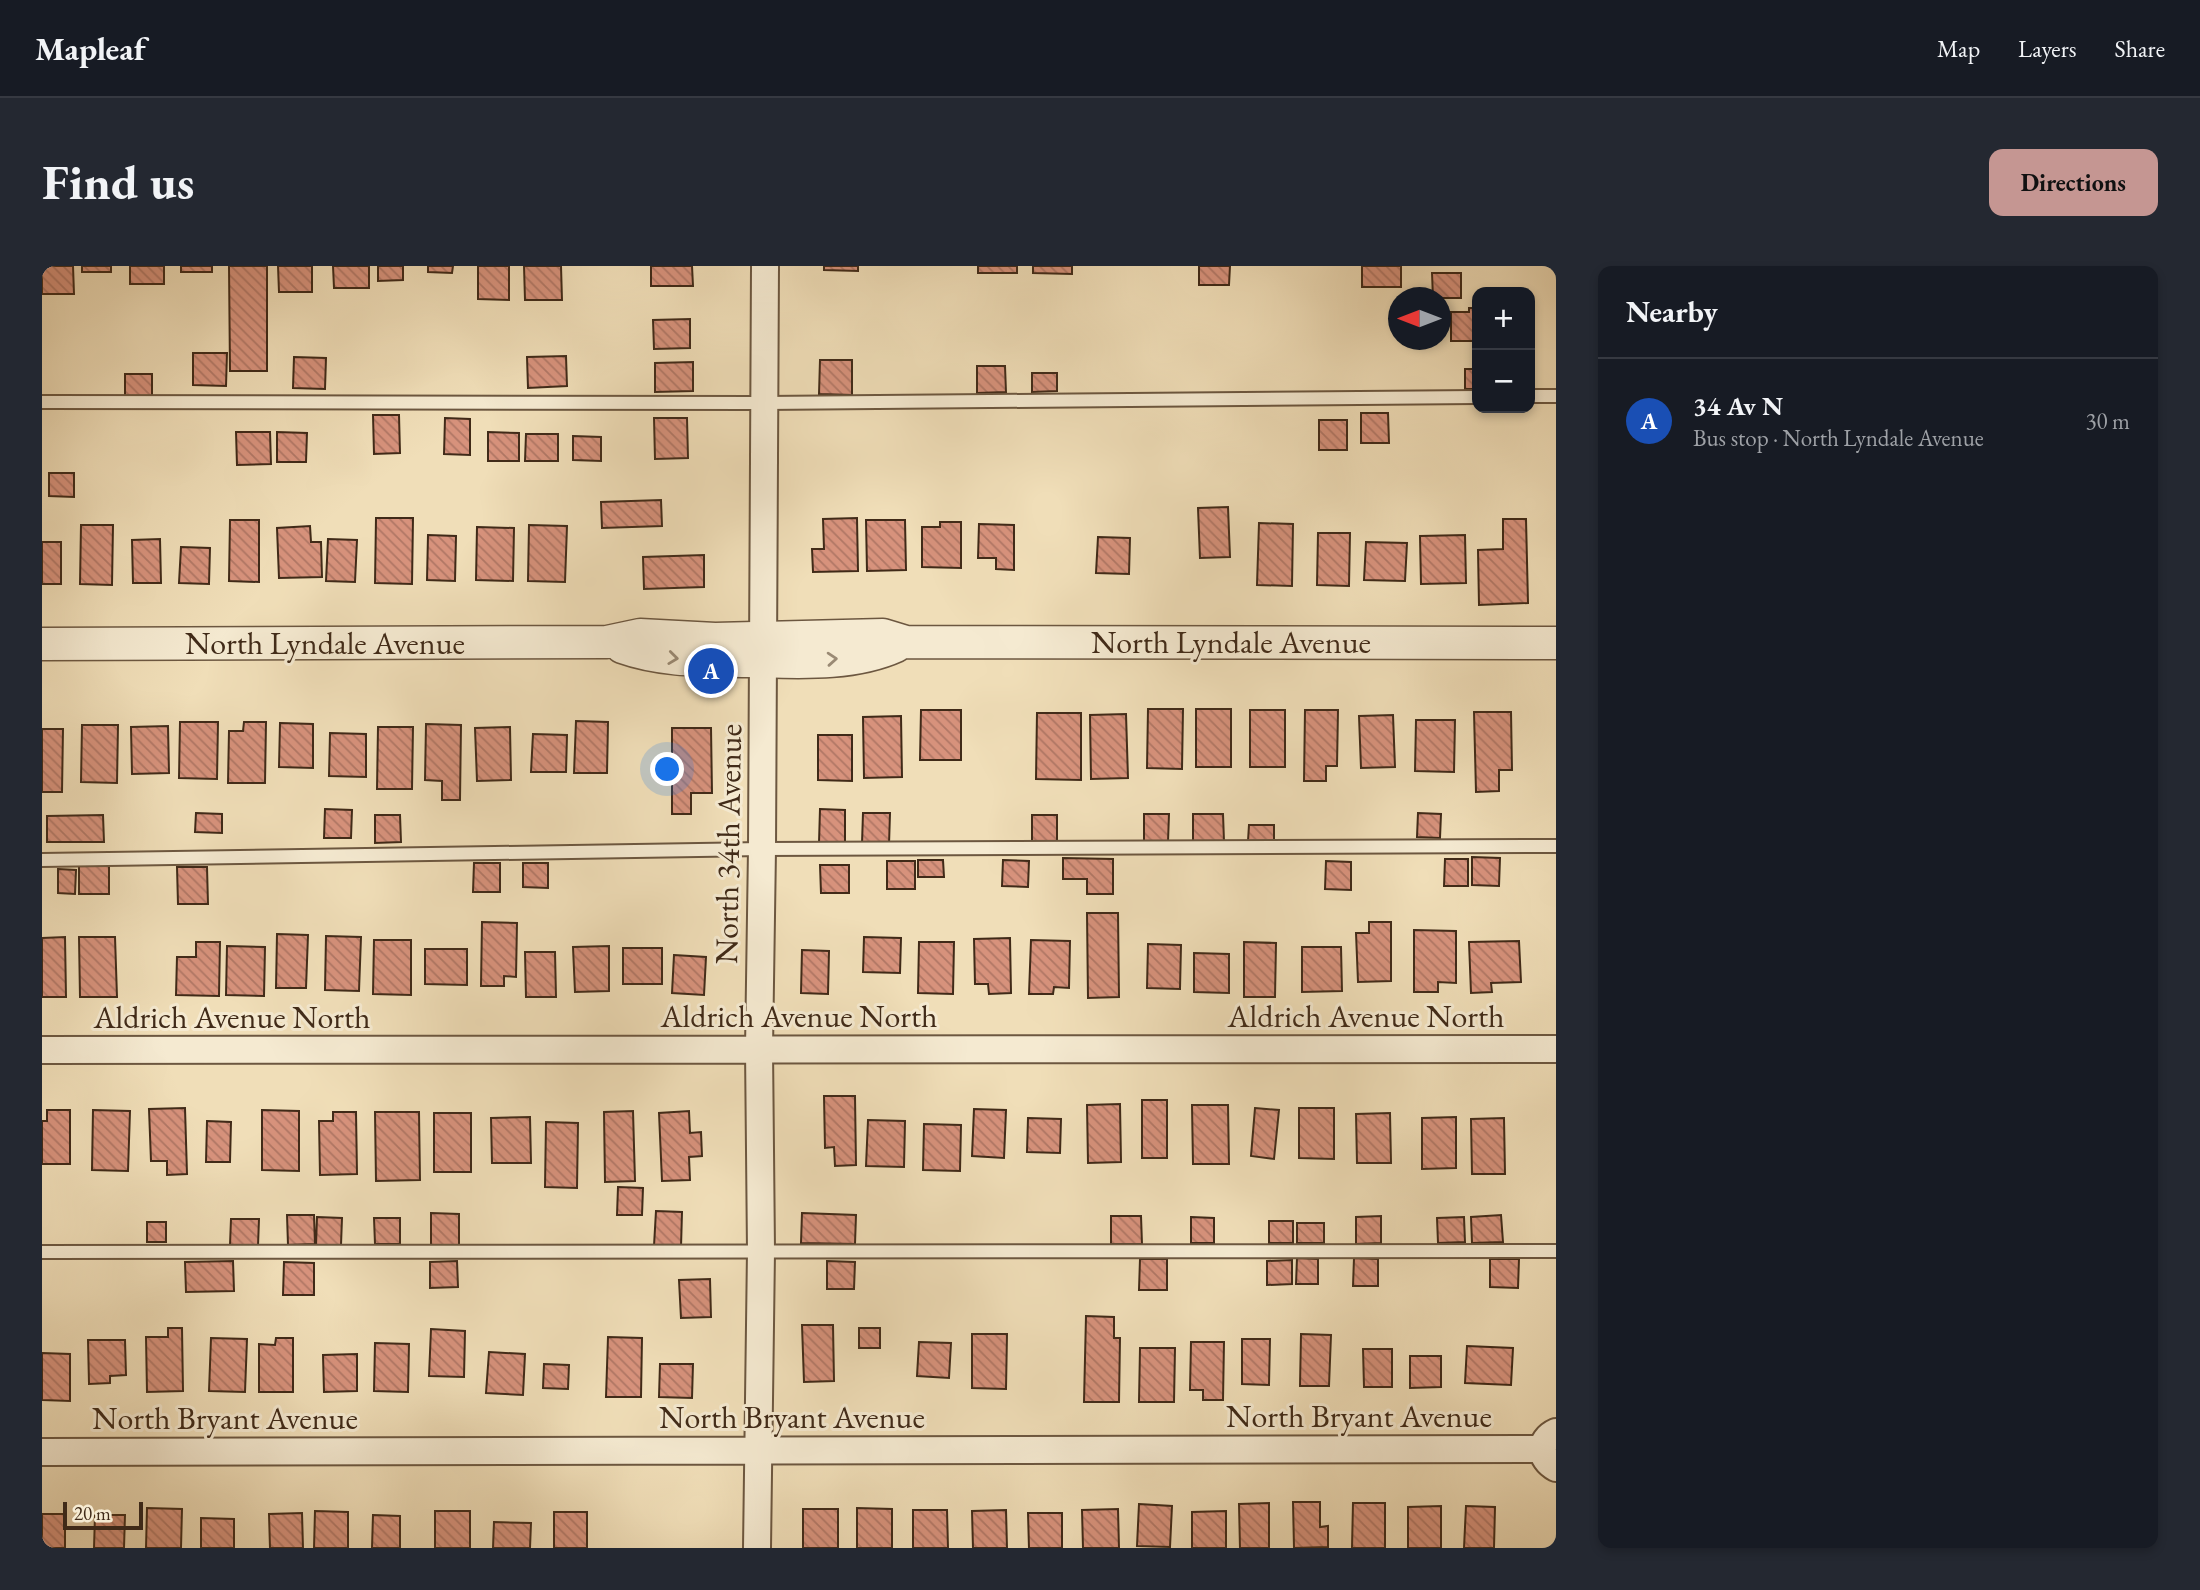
<!DOCTYPE html>
<html lang="en">
<head>
<meta charset="utf-8">
<style>
	body { margin:0; font-family:"EB Garamond",serif; background:#242831; color:#f1f3f6 }
	.controls { position:absolute; right:21px; top:21px; display:grid; overflow:hidden; border-radius:14px; box-shadow:0 4px 10px #0003 }
	.controls button { width:63px; height:63px; display:grid; place-items:center; padding:0; border:0; border-bottom:2px solid #363941; background:#171b24; color:#f1f3f6; font:35px sans-serif }
	.compass { position:absolute; left:1346px; top:21px; width:63px; height:63px; border-radius:50%; background:#171b24; box-shadow:0 4px 10px #0003; rotate:270deg }
	.scale { position:absolute; left:21px; bottom:18px; width:80px; box-sizing:border-box; padding-left:7px; border:4px solid #402a18; border-top:0; font-size:19px; line-height:24px; white-space:nowrap; color:#402a18; -webkit-text-stroke:5px #f5ead1; paint-order:stroke }
	.you { position:absolute; left:626px; top:504px; width:24px; height:24px; margin:-18px; border:5px solid #fff; border-radius:50%; background:#1a73e8; box-shadow:0 0 0 10px #1a73e833 }
	.badge { display:grid; place-items:center; width:46px; height:46px; border-radius:50%; background:#c59692; color:#fff; font-size:23px; font-weight:700 }
	.pin { position:absolute; translate:-50% -50%; border:4px solid #fff; box-shadow:0 2px 7px #0006 }
	.list { margin:0; padding:0; list-style:none }
	h2 { display:flex; justify-content:space-between; align-items:center; height:91px; margin:0; padding:0 28px; font-size:30px }
	h2 small { font-size:23px; font-weight:400; color:#9ea1a6 }
	.list li { display:grid; grid-template-columns:46px 1fr auto; gap:21px; align-items:center; box-sizing:border-box; height:126px; padding:0 28px; border-top:2px solid #363941 }
	.list b { display:block; font-size:26px; white-space:nowrap }
	.list p { margin:0; font-size:23px; white-space:nowrap; color:#9ea1a6 }
	.list em { font-size:23px; font-style:normal; color:#9ea1a6 }
	.map { position:relative; flex:none; width:1514px; height:1282px; overflow:hidden; border-radius:14px }
	header { display:flex; align-items:center; gap:42px; box-sizing:border-box; height:98px; padding:0 35px; background:#171b24; border-bottom:2px solid #363941 }
	header strong { font-size:33px }
	nav { display:flex; gap:38px; margin-inline-start:auto; font-size:24px }
	.intro { display:flex; align-items:center; justify-content:space-between; box-sizing:border-box; height:168px; padding:0 42px }
	h1 { margin:0; font-size:49px }
	.button { padding:18px 32px; border-radius:14px; background:#c59692; color:#111; font-size:24px; font-weight:700 }
	main { display:flex; gap:42px; padding:0 42px }
	aside { flex:1; background:#171b24; border-radius:14px; box-shadow:0 4px 10px #0003 }
	.map>svg:first-child { display:block }
</style>
</head>
<body>
<header>
<strong>Mapleaf</strong>
<nav><a>Map</a><a>Layers</a><a>Share</a></nav>
</header>
<div class="intro"><h1>Find us</h1><a class="button">Directions</a></div>
<main>
<div class="map">
<svg width="1514" height="1282" viewBox="0 0 1514 1282">
	<defs>
		<pattern id="building-back-hatch" width="6" height="6" patternUnits="userSpaceOnUse" patternTransform="scale(1.75)"><rect width="6" height="6" fill="#d7927c"/><path d="M-1 5l2 2M0 0l6 6M5-1l2 2" fill="none" stroke="#b07765"/></pattern>
	</defs>
	<rect width="100%" height="100%" fill="#f0deb8"/>
	<filter id="stains"><feTurbulence type="fractalNoise" baseFrequency=".00286" numOctaves="4"/><feColorMatrix values="0 0 0 0 .2 0 0 0 0 .09 0 0 0 0 .02 0 0 0 .5 -.17"/></filter>
	<radialGradient id="worn" r=".72"><stop offset=".6" stop-color="#630" stop-opacity="0"/><stop offset="1" stop-color="#630" stop-opacity=".3"/></radialGradient>
	<!-- building -->
	<path fill="url(#building-back-hatch)" stroke="#402a18" stroke-width="2" d="M0,0H31L32,28H0Z
		M40,0H69V6H40Z
		M88,0H122V18H88Z
		M139,0H170V6H139Z
		M187,0H225V105H188Z
		M236,0H270V26H237Z
		M291,0H327V22H292Z
		M336,0H361V14L336,15Z
		M386,0H411L410,7L386,6Z
		M436,0H467V34L436,33Z
		M482,0H519L520,34H483Z
		M609,0H650L651,20H609Z
		M782,0H816V5L782,4Z
		M936,0H975V7H936Z
		M991,0H1030V8L991,7Z
		M1157,0H1188L1187,19H1157Z
		M1320,0H1359V21H1320Z
		M1390,7H1419V32H1391Z
		M1427,42H1435V75H1409V46H1427Z
		M648,53V82L612,83L611,54Z
		M151,87H185L184,120L151,119Z
		M524,90L525,120L486,122L485,91Z
		M252,91L284,92L283,123L251,122Z
		M778,94H810V129L777,128Z
		M651,96V125L613,126V97Z
		M935,100H963L964,126L935,127Z
		M1423,103H1435V123H1423Z
		M990,107H1015V125L990,126Z
		M83,108H110V131H83Z
		M1319,147H1346L1347,177H1319Z
		M331,149H357L358,187L332,188Z
		M403,152L428,153V189L402,188Z
		M612,152H645L646,192L613,193Z
		M1277,154H1305V184H1277Z
		M194,166H228L229,198L195,199Z
		M235,166L265,167L264,196H235Z
		M446,166L477,167V195H446Z
		M484,168H516V195H483Z
		M531,170L559,171V195L531,194Z
		M7,207H32V231L7,230Z
		M619,234L620,260L560,262L559,236Z
		M1186,241L1188,291L1158,292L1156,242Z
		M334,252H371L370,318L333,317Z
		M815,252L816,305L771,306L770,283H782L781,253Z
		M1461,253H1484L1486,337L1437,339L1436,284L1461,283Z
		M188,254H217V316L187,315Z
		M824,254H863L864,304L825,305Z
		M898,256H919V302L880,301V261H898Z
		M1217,257L1251,258L1250,320L1215,319Z
		M937,258L972,259V304L954,303V292H936Z
		M39,259H71L70,319L38,318Z
		M487,259L525,260L523,316L486,315Z
		M268,260L269,276H279L280,311L237,312L235,262Z
		M435,261L472,262L471,315L434,314Z
		M1276,267H1308L1307,320L1275,319Z
		M386,269L414,270L413,315L385,314Z
		M1423,269L1424,317L1379,318L1378,270Z
		M1056,271L1088,272L1087,308L1054,307Z
		M118,273L119,317H91L90,274Z
		M286,273L315,274L313,316L284,315Z
		M0,276H19V318H0Z
		M1324,276L1365,277L1363,315L1322,314Z
		M139,281L168,282L167,318L137,317Z
		M662,289V321L602,323L601,291Z
		M1106,443H1141L1140,503L1105,502Z
		M1154,443H1189V501H1154Z
		M879,444H919V494H878Z
		M1208,444H1243V501H1208Z
		M1263,444H1296L1295,500H1284V515H1262Z
		M1432,446H1469L1470,504H1457V525L1434,526Z
		M995,447H1039V514L994,513Z
		M1084,448L1086,512L1049,513L1048,449Z
		M1351,449L1353,501L1319,502L1317,450Z
		M859,450L860,511L822,512L821,451Z
		M1374,454H1413L1412,506L1373,505Z
		M534,455L566,456L565,507H532Z
		M138,456H176L175,513L137,512Z
		M202,456H224L223,517H186L187,465H201Z
		M238,457L271,458V502L237,501Z
		M384,458L419,459L418,534H400V515L383,514Z
		M40,459H76L75,517L39,516Z
		M126,460L127,507L90,508L89,461Z
		M336,461H371L370,523H335Z
		M468,461L469,514L435,515L433,462Z
		M630,462H669L670,527H649V548H630Z
		M0,463H21L20,526H0Z
		M288,467L324,468V511L287,510Z
		M491,468L525,469L524,506H489Z
		M776,469H810V515L776,514Z
		M283,543L310,544L309,572H282Z
		M778,543L803,544V577H777Z
		M154,547L180,548V567L153,566Z
		M821,547H848L847,579L820,578Z
		M1376,547L1399,548L1398,572L1375,571Z
		M1102,548H1127L1126,576L1102,575Z
		M1151,548H1181L1182,575H1151Z
		M61,549L62,576H5V550Z
		M333,549H358L359,576L333,577Z
		M990,549H1015V576L990,575Z
		M1207,559H1232V575H1206Z
		M1430,591L1458,592L1457,620L1430,619Z
		M1021,592L1071,593V628H1045V613H1021Z
		M1403,593H1426V620H1402Z
		M876,594H901L902,611H876Z
		M961,594L987,595L986,621L960,620Z
		M845,595H873V623H845Z
		M1284,595L1309,596V624L1283,623Z
		M432,597H458V626H431Z
		M481,597H506V622L481,621Z
		M37,598H67V628H37Z
		M778,599H807V627H779Z
		M135,601H165L166,638H136Z
		M16,603L34,604L33,628L16,627Z
		M1045,647H1076L1077,731L1046,732Z
		M440,656L475,657L474,711L462,710V720H439Z
		M1327,656H1349V715L1316,716L1314,667H1327Z
		M1372,664L1414,665V717L1396,716V726H1372Z
		M235,668L266,669L264,722H234Z
		M284,670L319,671L317,725L283,724Z
		M23,671L24,731H0V672Z
		M37,671H73L75,731H38Z
		M822,671L859,672L858,707L821,706Z
		M968,672L969,727L947,728L946,718H933L932,673Z
		M332,674H369V729L331,728Z
		M989,674L1028,675L1027,722L1012,721L1011,728H987Z
		M1477,675L1479,716L1449,717L1450,726L1429,727L1427,676Z
		M154,676H178L177,730L134,729L135,691H154Z
		M877,676H912L911,728L876,727Z
		M1202,676L1234,677L1233,731H1202Z
		M1106,678L1139,679L1138,723L1105,722Z
		M185,680L223,681L222,730L184,729Z
		M567,680V725L533,726L531,681Z
		M1260,681H1299L1300,725L1260,726Z
		M581,682H620V718H581Z
		M383,683H425V719L383,718Z
		M760,684L787,685L786,728L759,727Z
		M483,686H513L514,731H484Z
		M1152,687L1187,688V727L1152,726Z
		M632,689L664,691L662,729L630,727Z
		M782,830H813L814,899L793,900L792,881L783,882Z
		M1100,834H1125V892H1100Z
		M1078,838L1079,896L1046,897L1045,839Z
		M1150,839H1186L1187,898H1151Z
		M143,842L145,908L125,909V895H109L107,843Z
		M1213,842L1237,844L1232,893L1209,890Z
		M1257,842H1292V893L1257,892Z
		M932,843L964,844L962,892L930,890Z
		M5,844H28V898H0V855H5Z
		M51,844L88,845L86,905L50,904Z
		M220,844L257,845V905L220,904Z
		M591,845L593,915L563,916L562,846Z
		M647,845L648,867L659,866L660,890L647,891L648,914L620,915L617,847Z
		M291,846H314L315,908L278,909L277,855H291Z
		M333,846H377L378,914L334,915Z
		M392,847H429V906H392Z
		M1348,847L1349,897H1315L1314,848Z
		M488,851L489,897H450L449,852Z
		M1414,851V902L1380,903V852Z
		M986,852L1019,853L1018,887L985,886Z
		M1462,852L1463,908H1430L1429,853Z
		M826,854L863,855L862,901L824,900Z
		M165,855L189,856L188,896H164Z
		M504,856L536,857L535,922L503,921Z
		M882,858L919,859L918,905L881,904Z
		M576,921L601,922L600,949H575Z
		M614,945L640,946L639,981L612,980Z
		M389,947L417,948V979H389Z
		M760,947L814,949L813,978L759,977Z
		M245,949H272L273,978L246,979Z
		M1459,949L1461,976L1430,977L1429,951Z
		M1069,950H1099L1100,978H1069Z
		M1339,950V977L1314,978V951Z
		M275,951L300,952L299,979H274Z
		M1149,951L1172,952V977H1149Z
		M1422,951L1423,976L1396,977L1395,952Z
		M332,952H358V978H333Z
		M189,953H217L216,980L188,979Z
		M1227,955H1251V977H1227Z
		M105,956H124V976H105Z
		M1255,957H1282V977H1255Z
		M1255,992L1276,993V1018H1254Z
		M1312,992L1336,993V1020H1311Z
		M1098,993H1125V1024H1097Z
		M1448,993H1477L1476,1022L1448,1021Z
		M1250,994V1018L1225,1019V995Z
		M191,995L192,1025L144,1026L143,996Z
		M415,995L416,1021L388,1022V996Z
		M785,995L813,996L812,1023H785Z
		M242,996L272,997V1029H241Z
		M668,1013L669,1051L639,1052L637,1014Z
		M1044,1050L1072,1051V1072H1078L1077,1136H1042Z
		M760,1059H791L792,1115L762,1116Z
		M126,1062H140L141,1125L105,1126L104,1071H126Z
		M817,1062H838V1082H817Z
		M389,1063L423,1065L422,1111L387,1110Z
		M930,1068H965L964,1123L930,1122Z
		M1259,1068L1289,1069L1287,1120H1258Z
		M566,1071L600,1072L599,1131H564Z
		M169,1072L205,1073L203,1126L167,1125Z
		M234,1072H251V1126H217V1078L233,1079Z
		M1200,1073H1228L1227,1119L1200,1118Z
		M46,1074H83L84,1109L68,1110V1117L47,1118Z
		M877,1076L909,1077L907,1112L875,1110Z
		M1149,1076H1182L1181,1134H1161V1124H1148Z
		M333,1077L367,1078L366,1126L332,1125Z
		M1425,1080L1471,1082L1469,1119L1423,1117Z
		M1098,1082H1133L1132,1136H1097Z
		M1321,1083H1350V1121H1322Z
		M447,1086L483,1088L481,1129L444,1127Z
		M0,1087L28,1088V1135L0,1134Z
		M315,1088V1125L282,1126L281,1089Z
		M1368,1090H1399V1121L1368,1122Z
		M502,1098L527,1099L526,1123L501,1122Z
		M618,1098H651L650,1132L617,1131Z
		M1251,1236H1278V1261L1286,1260V1281L1252,1282Z
		M1227,1237V1282H1198L1197,1238Z
		M1311,1237H1343V1282H1310Z
		M1097,1238L1130,1240L1128,1281L1095,1280Z
		M1399,1240V1282H1366V1241Z
		M1424,1240L1453,1241L1452,1282H1422Z
		M105,1242L140,1243L139,1282H104Z
		M815,1242L850,1243V1282H815Z
		M761,1243H796V1282H761Z
		M1076,1243L1077,1282H1041L1040,1244Z
		M871,1244H905L906,1282H871Z
		M964,1244L965,1282H931L930,1245Z
		M273,1245L306,1246V1282H272Z
		M393,1245H428V1282H393Z
		M1184,1245V1282H1150V1246Z
		M512,1246H545V1282H512Z
		M260,1247L261,1282H228L227,1248Z
		M986,1247H1020V1282H987Z
		M0,1248H23V1282H0Z
		M53,1249H83L82,1282H52Z
		M331,1249L358,1250V1282H330Z
		M159,1252L192,1253V1282H159Z
		M452,1256L489,1257L488,1282H451Z"/>
	<g fill="none" stroke-linecap="round" stroke-linejoin="round">
		<!-- service casing -->
		<g stroke="#6c5740" stroke-width="16">
			<path id="service" d="M1488,130H1514
				M0,136L723,137L1435,131
				M0,594L720,583L1514,580
				M0,986L1514,985"/>
		</g>
		<!-- minor casing -->
		<g stroke="#6c5740" stroke-width="30">
			<path id="minor" d="M0,784L1514,783
				M1514,1166C1496,1174 1497,1193 1514,1202
				M0,1186L1500,1183
				M715,1282L719,985L717,783L720,583L723,0"/>
		</g>
		<!-- tertiary casing -->
		<g stroke="#6c5740" stroke-width="35">
			<path id="tertiary" d="M0,378L565,376L598,369L673,373L841,369L864,376L1514,377
				M580,381C622,396 665,394 709,395C755,396 810,400 854,380"/>
		</g>
		<!-- service -->
		<use href="#service" stroke="#f5ead1" stroke-width="12"/>
		<!-- minor -->
		<use href="#minor" stroke="#f5ead1" stroke-width="26"/>
		<!-- tertiary -->
		<use href="#tertiary" stroke="#f5ead1" stroke-width="32"/>
	</g>
	<!-- one-way arrows -->
	<defs><path id="oneway-chevron" d="M-2-3.5L2.5 0L-2 3.5" fill="none" stroke-width="1.6" stroke-linecap="round" stroke-linejoin="round" transform="scale(1.75)"/></defs>
	<g stroke="#9a8a74">
		<use href="#oneway-chevron" transform="translate(631 392) rotate(7)"/>
		<use href="#oneway-chevron" transform="translate(790 393) rotate(-4)"/>
	</g>
	<g text-anchor="middle" dominant-baseline="central" stroke-width="6" stroke-linejoin="round" paint-order="stroke">
		<!-- street labels -->
		<g font-size="32" fill="#402a18" stroke="#f5ead1">
			<text x="1189" y="376">North Lyndale Avenue</text>
			<text x="283" y="377">North Lyndale Avenue</text>
			<text transform="translate(686 578) rotate(-89)">North 34th Avenue</text>
			<text x="757" y="750">Aldrich Avenue North</text>
			<text x="1324" y="750">Aldrich Avenue North</text>
			<text x="190" y="751">Aldrich Avenue North</text>
			<text x="1317" y="1150">North Bryant Avenue</text>
			<text x="750" y="1151">North Bryant Avenue</text>
			<text x="183" y="1152">North Bryant Avenue</text>
		</g>
	</g>
	<rect width="100%" height="100%" filter="url(#stains)"/>
	<rect width="100%" height="100%" fill="url(#worn)"/>
</svg>
<div class="controls">
<button>+</button>
<button>−</button>
</div>
<svg class="compass" viewBox="-18 -18 36 36"><path d="M0-13l5 13h-10z" fill="#e53935"/><path d="M0 13l5-13h-10z" fill="#9ea1a6"/></svg>
<div class="scale">20 m</div>
<div class="you"></div>
<div class="pin badge" style="left:669px;top:405px;background:#1a4fb4">A</div>
</div>
<aside>
<h2>Nearby<small></small></h2>
<ul class="list">
<li><span class="badge" style="background:#1a4fb4">A</span><div><b>34 Av N</b><p>Bus stop · North Lyndale Avenue</p></div><em>30 m</em></li>
</ul>
</aside>
</main>
</body>
</html>
